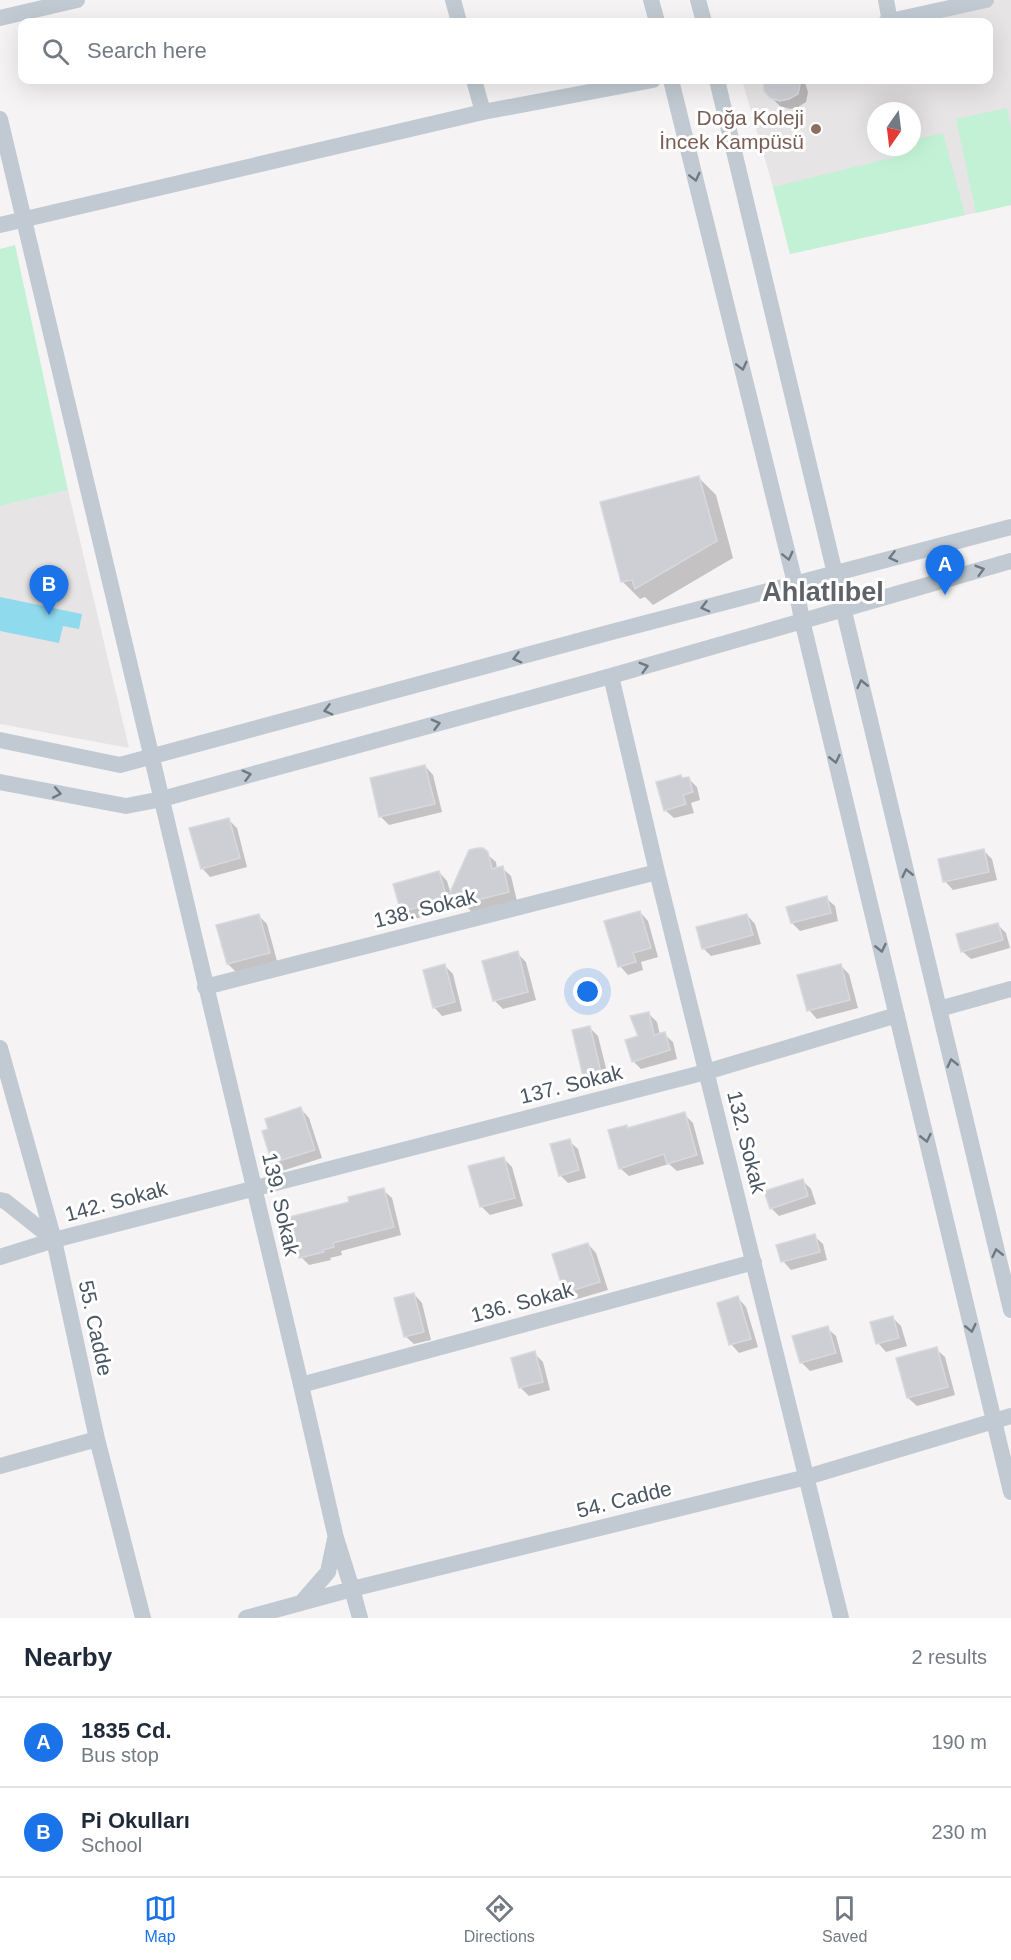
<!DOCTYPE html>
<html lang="en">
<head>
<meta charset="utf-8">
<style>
	body { margin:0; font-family:Helvetica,sans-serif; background:#f2f2f3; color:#1f2937 }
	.compass { position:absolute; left:867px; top:102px; width:54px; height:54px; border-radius:50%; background:#fff; box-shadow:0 6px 24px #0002; rotate:194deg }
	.you { position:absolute; left:588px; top:992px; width:21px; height:21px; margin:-15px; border:4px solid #fff; border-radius:50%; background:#1a73e8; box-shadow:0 0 0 9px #1a73e833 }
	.badge { display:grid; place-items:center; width:39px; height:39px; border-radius:50%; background:#1a73e8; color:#fff; font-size:20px; font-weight:700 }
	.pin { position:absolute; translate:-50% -50px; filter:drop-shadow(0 2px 3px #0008) }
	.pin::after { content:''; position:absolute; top:32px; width:21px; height:18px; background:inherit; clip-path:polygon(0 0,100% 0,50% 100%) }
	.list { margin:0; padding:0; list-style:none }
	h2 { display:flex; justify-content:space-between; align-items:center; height:78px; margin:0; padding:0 24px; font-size:26px }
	h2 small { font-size:20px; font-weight:400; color:#747a83 }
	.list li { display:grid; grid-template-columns:39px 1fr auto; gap:18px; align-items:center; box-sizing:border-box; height:90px; padding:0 24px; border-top:2px solid #e0e1e3 }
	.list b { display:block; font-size:22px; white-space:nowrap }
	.list p { margin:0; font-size:20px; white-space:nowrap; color:#747a83 }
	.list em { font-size:20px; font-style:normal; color:#747a83 }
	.icon { flex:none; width:33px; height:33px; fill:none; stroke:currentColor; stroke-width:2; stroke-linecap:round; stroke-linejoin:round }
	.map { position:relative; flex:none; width:1011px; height:1618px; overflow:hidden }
	.search { position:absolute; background:#fff; box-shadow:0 6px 24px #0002; left:18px; right:18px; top:18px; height:66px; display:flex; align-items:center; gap:15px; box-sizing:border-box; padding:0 21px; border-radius:12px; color:#747a83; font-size:22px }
	.sheet { height:258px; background:#fff }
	nav { display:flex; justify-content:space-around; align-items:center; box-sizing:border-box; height:84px; border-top:2px solid #e0e1e3; background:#fff; font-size:16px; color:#747a83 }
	nav a { display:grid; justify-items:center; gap:3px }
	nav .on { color:#1a73e8 }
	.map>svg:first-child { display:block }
</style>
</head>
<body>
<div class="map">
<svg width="1011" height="1618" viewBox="0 0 1011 1618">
	<rect width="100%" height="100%" fill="#f5f3f3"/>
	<!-- education -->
	<path fill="#e6e4e5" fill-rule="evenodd" d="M986,0H1011V205L790,254L773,187L742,80H988V22H886ZM876,111H912V147H876Z
		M68,490L129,748L0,724V506Z"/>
	<!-- green -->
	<path fill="#c3f1d5" d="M1007,108L1011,128V205L976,213L956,119Z
		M943,133L965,215L790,254L773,187L907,154L906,147H912V140Z
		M15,245L68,490L0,506V249Z"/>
	<!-- water -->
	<path fill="#90daee" d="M0,597L82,614L79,629L63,626L59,643L0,631Z"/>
	<!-- shadow -->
	<path fill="#0003" d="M765,80H804L808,92L806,102L798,107L790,109L780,106L771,97Z
		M699,478L716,495L733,558L653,605L645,597L640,599L623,582L602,503Z
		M425,766L433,775L442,812L389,825L381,817L372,779Z
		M688,778L697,787L700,800L691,803L694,813L674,818L665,810Z
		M228,819L237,828L247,867L210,877L202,868Z
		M482,850L496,862L497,869L502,868L511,876L517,901L472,912L465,905L411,920L402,911L439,872L447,881L451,894Z
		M984,851L992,859L997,880L953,890L945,881Z
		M826,898L835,906L838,921L800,931L792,923Z
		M640,912L648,921L658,957L641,962L643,970L628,975L620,966Z
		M747,915L755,924L761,944L711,956L703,948Z
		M259,916L267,924L277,961L236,972L228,964Z
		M997,924L1006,933L1010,948L971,959L962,951Z
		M517,953L526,962L536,1000L503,1009L494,1000Z
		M840,965L849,974L858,1008L817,1019L809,1010Z
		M445,966L453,974L462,1011L442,1016L434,1007Z
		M649,1014L657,1022L660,1035L664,1034L673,1042L677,1059L641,1069L633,1061Z
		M590,1028L598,1036L609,1080L592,1084L584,1076Z
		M301,1109L309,1118L322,1158L282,1171L274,1162Z
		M684,1114L693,1123L704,1164L677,1171L669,1164L629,1176L620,1168L626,1127L629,1130Z
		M569,1141L578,1149L586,1178L568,1183L560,1175Z
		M503,1158L512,1167L523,1206L490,1215L481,1206Z
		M803,1181L811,1189L816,1204L779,1216L771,1208Z
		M383,1190L392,1198L401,1235L341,1251L342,1255L330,1258L331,1260L309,1265L301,1257L351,1203Z
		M814,1236L823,1244L827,1260L791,1270L783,1261Z
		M588,1244L596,1253L608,1290L574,1300L565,1292Z
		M414,1294L422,1303L431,1340L414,1344L405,1336Z
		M738,1298L746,1307L758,1347L739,1353L731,1344Z
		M893,1318L901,1326L907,1346L886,1352L878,1343Z
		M827,1328L836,1336L843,1362L810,1371L802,1363Z
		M936,1349L945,1357L955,1395L917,1406L908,1398Z
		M534,1353L543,1362L550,1390L529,1396L521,1388L513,1359Z"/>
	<!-- building -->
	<path fill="#cdcfd5" stroke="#d7d9de" stroke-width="1.5" d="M763,80H801L798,94L789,99L780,101L770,98L764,91Z
		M699,476L717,541L635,589L632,580L621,582L600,502Z
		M425,765L435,804L379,817L370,778Z
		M681,775L682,778L689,777L693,792L683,795L686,804L664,811L656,782Z
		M229,818L240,858L201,869L189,828Z
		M478,848H483L488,852L492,869L503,866L509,892L462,904L460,896L401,912L393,884L439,871L447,899L469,850Z
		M984,849L989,872L943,882L938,859Z
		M827,896L831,913L791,923L786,907Z
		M640,911L651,948L633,953L636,962L618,967L604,921Z
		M259,914L270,953L227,964L216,925Z
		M747,914L753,935L702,949L696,927Z
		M998,923L1003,940L961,952L956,934Z
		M518,951L528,992L493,1001L482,961Z
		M445,964L455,1002L433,1008L423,970Z
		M841,964L850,1000L807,1011L797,975Z
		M649,1012L654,1035L665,1032L670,1050L632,1062L625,1040L638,1036L630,1016Z
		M590,1026L601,1072L583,1076L572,1030Z
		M301,1107L315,1150L272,1163L262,1131L268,1129L265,1119Z
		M685,1112L697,1155L667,1164L664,1154L619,1169L608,1130L627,1125V1128Z
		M570,1139L579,1170L559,1176L550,1144Z
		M504,1157L515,1198L480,1207L468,1166Z
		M803,1179L808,1196L770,1209L764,1191Z
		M384,1188L394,1227L333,1243L334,1247L323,1250L324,1252L299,1258L289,1217L349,1202L348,1197Z
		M815,1234L820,1252L781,1262L776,1245Z
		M588,1243L600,1282L564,1293L552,1254Z
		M414,1293L424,1332L404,1337L394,1298Z
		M738,1296L751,1339L729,1345L717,1303Z
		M893,1316L899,1338L876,1344L870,1322Z
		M828,1326L836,1353L800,1363L792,1336Z
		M937,1347L948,1387L907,1398L896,1358Z
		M535,1351L543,1382L519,1388L511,1358Z"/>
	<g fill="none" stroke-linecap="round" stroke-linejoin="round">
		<!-- minor -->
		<path stroke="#c1cad2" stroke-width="16" d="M453,0L459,22
			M651,0L657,22
			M698,0L704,22
			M886,0L890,22
			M0,18L77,0
			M886,22L986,0
			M474,80L483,112
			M671,80L795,583L802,620L1011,1492
			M717,80L1011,1310
			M0,119L301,1385L336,1538L352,1589L360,1618
			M0,225L483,112L653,80
			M611,676L657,872L841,1618
			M0,740L120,765L604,634L1011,527
			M0,782L126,806L162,799L611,676L1011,561
			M205,987L657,872
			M939,1009L1011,989
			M0,1048L54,1240L97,1439L143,1618
			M0,1200L5,1201L54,1240
			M0,1257L54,1240L706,1072L897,1015
			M301,1385L754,1262
			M0,1466L97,1439
			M301,1603L328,1572L335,1539
			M246,1618L352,1589L807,1477L1011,1416"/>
	</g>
	<!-- one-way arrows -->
	<defs><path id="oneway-chevron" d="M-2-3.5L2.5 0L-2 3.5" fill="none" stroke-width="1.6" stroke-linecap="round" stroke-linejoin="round" transform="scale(1.5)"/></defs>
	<g stroke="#6e7983">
		<use href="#oneway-chevron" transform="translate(695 177) rotate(76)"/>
		<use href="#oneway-chevron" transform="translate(742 366) rotate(76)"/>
		<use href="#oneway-chevron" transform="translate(788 556) rotate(76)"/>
		<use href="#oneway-chevron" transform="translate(893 557) rotate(166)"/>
		<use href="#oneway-chevron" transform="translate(980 570) rotate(-16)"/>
		<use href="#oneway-chevron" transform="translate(705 607) rotate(165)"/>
		<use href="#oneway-chevron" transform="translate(517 658) rotate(165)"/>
		<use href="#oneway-chevron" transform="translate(644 667) rotate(-16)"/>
		<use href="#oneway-chevron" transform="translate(862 684) rotate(-103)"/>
		<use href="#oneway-chevron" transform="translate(328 710) rotate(165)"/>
		<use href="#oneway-chevron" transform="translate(436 724) rotate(-15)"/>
		<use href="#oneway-chevron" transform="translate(835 759) rotate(77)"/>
		<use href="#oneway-chevron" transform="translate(247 775) rotate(-15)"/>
		<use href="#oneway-chevron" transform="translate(57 793) rotate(11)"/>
		<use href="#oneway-chevron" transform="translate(907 873) rotate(-103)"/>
		<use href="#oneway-chevron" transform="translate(881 948) rotate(77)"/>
		<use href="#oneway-chevron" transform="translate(952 1063) rotate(-103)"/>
		<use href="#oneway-chevron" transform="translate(926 1138) rotate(77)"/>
		<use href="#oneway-chevron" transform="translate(997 1253) rotate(-103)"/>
		<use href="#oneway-chevron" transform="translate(971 1328) rotate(77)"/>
	</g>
	<!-- markers -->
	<circle fill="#8d6e63" stroke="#fff" stroke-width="2" cx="816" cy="129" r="6"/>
	<g text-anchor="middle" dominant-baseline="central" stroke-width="6" stroke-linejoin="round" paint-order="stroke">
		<!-- education labels -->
		<g font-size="21" fill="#785e54" stroke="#fff" text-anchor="end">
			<text x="804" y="117">Doğa Koleji<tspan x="804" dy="24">İncek Kampüsü</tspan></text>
		</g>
		<!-- street labels -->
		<g font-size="21" fill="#4a5661" stroke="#fff">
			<text transform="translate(425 908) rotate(-14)">138. Sokak</text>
			<text transform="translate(571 1084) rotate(-14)">137. Sokak</text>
			<text transform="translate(747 1142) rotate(76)">132. Sokak</text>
			<text transform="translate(116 1201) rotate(-15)">142. Sokak</text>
			<text transform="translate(281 1204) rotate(77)">139. Sokak</text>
			<text transform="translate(522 1302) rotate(-15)">136. Sokak</text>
			<text transform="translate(96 1328) rotate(78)">55. Cadde</text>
			<text transform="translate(624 1499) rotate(-14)">54. Cadde</text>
		</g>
		<!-- district labels -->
		<g font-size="27" font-weight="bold" fill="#5f6368" stroke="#fff">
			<text x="823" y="592">Ahlatlıbel</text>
		</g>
	</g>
</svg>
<svg class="compass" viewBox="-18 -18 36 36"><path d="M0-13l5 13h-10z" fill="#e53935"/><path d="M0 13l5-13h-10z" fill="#747a83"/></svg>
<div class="you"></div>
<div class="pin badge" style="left:945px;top:595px">A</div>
<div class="pin badge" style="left:49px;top:615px">B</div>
<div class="search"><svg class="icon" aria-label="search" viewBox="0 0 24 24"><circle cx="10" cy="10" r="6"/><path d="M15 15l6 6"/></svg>Search here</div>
</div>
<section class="sheet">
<h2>Nearby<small>2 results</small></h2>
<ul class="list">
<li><span class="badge">A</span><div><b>1835 Cd.</b><p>Bus stop</p></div><em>190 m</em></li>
<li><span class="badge">B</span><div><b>Pi Okulları</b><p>School</p></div><em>230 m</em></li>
</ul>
</section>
<nav>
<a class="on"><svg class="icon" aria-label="map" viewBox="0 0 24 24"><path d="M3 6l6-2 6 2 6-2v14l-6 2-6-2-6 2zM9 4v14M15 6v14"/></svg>Map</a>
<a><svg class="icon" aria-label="directions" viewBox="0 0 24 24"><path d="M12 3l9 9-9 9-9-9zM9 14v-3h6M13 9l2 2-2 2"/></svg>Directions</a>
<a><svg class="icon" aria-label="saved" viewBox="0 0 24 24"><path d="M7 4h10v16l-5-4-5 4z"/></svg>Saved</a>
</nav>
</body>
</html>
